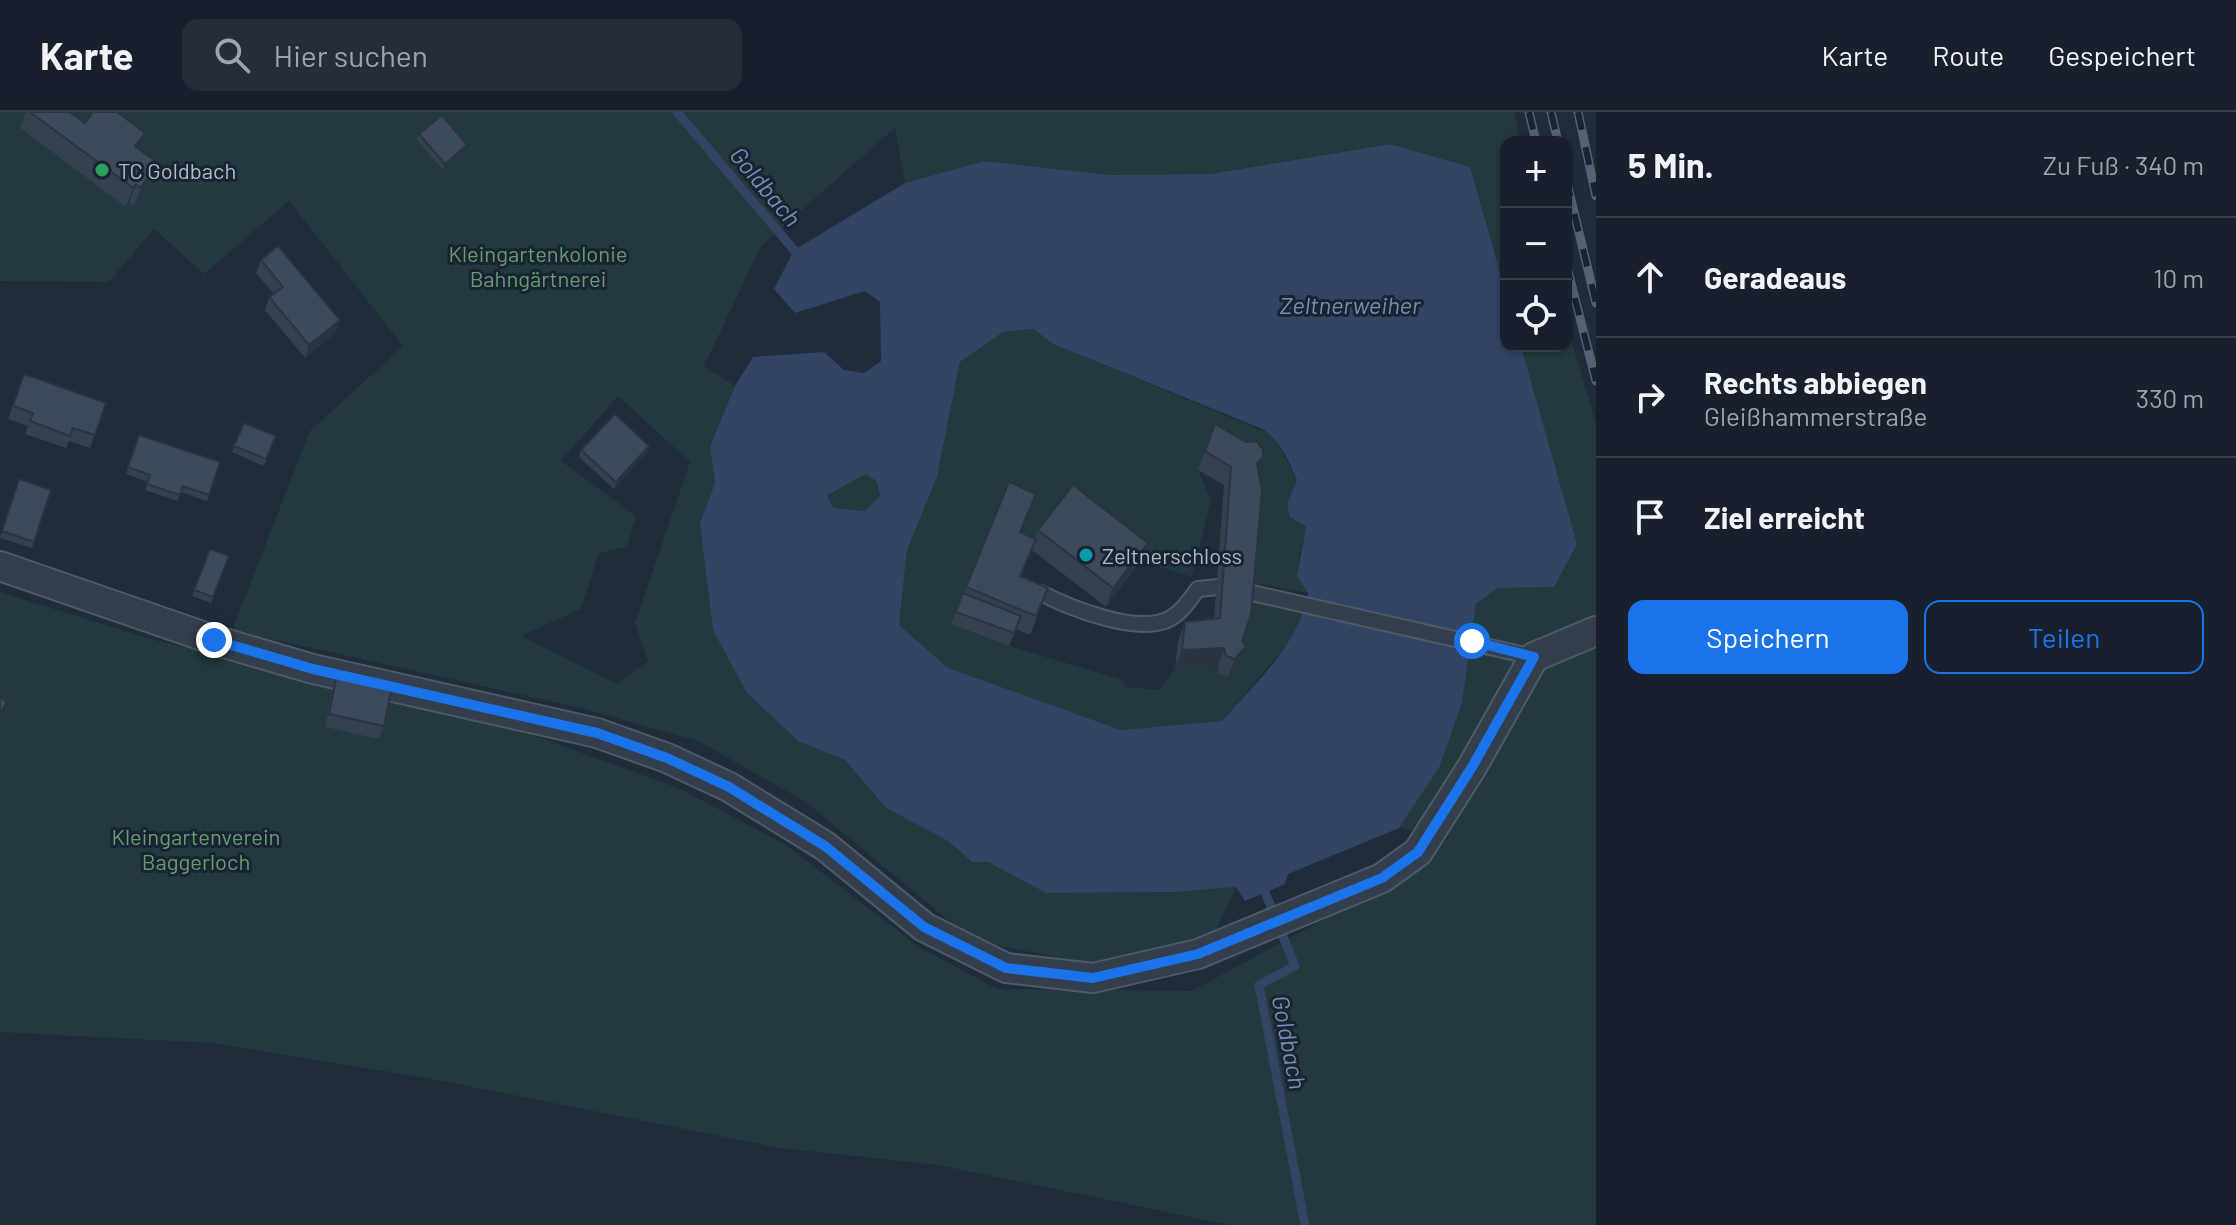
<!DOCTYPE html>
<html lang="de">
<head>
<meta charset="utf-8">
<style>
	body { margin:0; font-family:Barlow,sans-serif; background:#252d39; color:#f1f3f6 }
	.controls { position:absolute; right:24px; top:24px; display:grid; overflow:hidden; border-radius:16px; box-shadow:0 2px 6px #0004 }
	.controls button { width:72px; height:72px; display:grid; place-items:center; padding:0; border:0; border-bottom:2px solid #363e49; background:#18202d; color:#f1f3f6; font:40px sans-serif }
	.stop { position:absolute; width:24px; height:24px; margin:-18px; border:6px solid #1a73e8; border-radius:50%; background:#fff }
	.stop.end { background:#1a73e8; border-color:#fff; box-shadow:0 2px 8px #0008 }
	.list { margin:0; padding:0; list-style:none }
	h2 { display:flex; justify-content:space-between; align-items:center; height:104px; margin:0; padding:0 32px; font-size:34px }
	h2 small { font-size:26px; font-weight:400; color:#9fa3aa }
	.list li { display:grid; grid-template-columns:52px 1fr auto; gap:24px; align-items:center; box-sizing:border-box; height:120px; padding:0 32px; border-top:2px solid #363e49 }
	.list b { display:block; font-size:30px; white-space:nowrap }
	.list p { margin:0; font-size:26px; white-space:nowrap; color:#9fa3aa }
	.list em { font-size:26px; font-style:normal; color:#9fa3aa }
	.actions { display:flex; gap:16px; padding:24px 32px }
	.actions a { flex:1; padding:18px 0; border:2px solid #1a73e8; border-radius:16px; text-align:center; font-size:28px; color:#1a73e8 }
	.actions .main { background:#1a73e8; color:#fff }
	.icon { flex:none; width:44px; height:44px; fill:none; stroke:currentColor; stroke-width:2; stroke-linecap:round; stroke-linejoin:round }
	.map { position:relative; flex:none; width:1596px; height:1113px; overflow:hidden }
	header { display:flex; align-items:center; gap:48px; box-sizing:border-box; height:112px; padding:0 40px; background:#18202d; border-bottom:2px solid #363e49 }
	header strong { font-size:38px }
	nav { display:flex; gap:44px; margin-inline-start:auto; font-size:28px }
	.search { width:560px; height:72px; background:#252d39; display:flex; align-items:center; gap:20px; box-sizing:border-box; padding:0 28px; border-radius:16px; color:#9fa3aa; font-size:30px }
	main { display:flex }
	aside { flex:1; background:#18202d }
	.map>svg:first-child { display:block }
</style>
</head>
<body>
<header>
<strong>Karte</strong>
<div class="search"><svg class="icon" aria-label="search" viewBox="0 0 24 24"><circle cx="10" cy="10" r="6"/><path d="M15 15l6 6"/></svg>Hier suchen</div>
<nav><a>Karte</a><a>Route</a><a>Gespeichert</a></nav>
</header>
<main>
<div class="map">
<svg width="1596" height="1113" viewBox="0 0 1596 1113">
	<rect width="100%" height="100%" fill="#202b3c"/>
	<!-- green -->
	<path fill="#223a3d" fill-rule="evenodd" d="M0,0H1514L1521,30H1506V181L1470,55L1390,32L1210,62L1109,63L985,49L905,71L895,16L761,134L704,254L735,274L710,333L715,371L700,411L747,581L798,629L845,648L886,696L948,729L972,750H988L1046,781L1175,780L1236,775L1213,824L1093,853L972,828L806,690L698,629L581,596L232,518L310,319L403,234L289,89L204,162L154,117L109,170L0,169ZM618,284L690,350L635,511L648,549L617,572L521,524L581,497L599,441L627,435L636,404L561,349Z
		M1566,211L1596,311V1113H1230L938,1053L780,1036L427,966L213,931L0,920V480L154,528L483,605L681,677L786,733L919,835L997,877L1192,879L1359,788L1449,725L1399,716L1439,656L1461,591L1476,492L1498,476L1553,475L1577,432L1521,234H1566Z
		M1033,217L1053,232L1275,324L1297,369L1290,405L1306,415L1299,446L1309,481L1249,470L1251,377L1198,358L1211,389L1192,465L1141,449L1066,392L1031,437L951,512L1009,534L1123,568L1126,575L1160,578L1175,556L1218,555L1228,565L1239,553L1235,548L1247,487L1305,501L1296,522L1222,609L1121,618L948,556L899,513L907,438L937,365L960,250L1003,219Z
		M866,362L877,370L880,384L866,399L833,396L827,382Z"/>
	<!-- water -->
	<path fill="#314463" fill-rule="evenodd" d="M1390,32L1470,55L1506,181V234H1521L1577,432L1554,475L1498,476L1476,492L1462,591L1439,656L1399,716L1288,762L1285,772L1245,789L1236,775L1175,780L1046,781L988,750H972L948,729L886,696L845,648L798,629L747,581L713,518L700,411L715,371L710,334L735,274L753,245L824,240L844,258L864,261L881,249L880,190L865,179L795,201L774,177L794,138L905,71L985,49L1109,63L1210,62ZM1033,217L1053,232L1260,316C1281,327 1287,347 1297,368L1287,392L1290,405L1306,415L1297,464L1308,481C1299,533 1256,570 1222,609L1121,618L948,556L899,513L907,438L937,365L960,250L1003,220ZM866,362L877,370L880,384L865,399L833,396L827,383Z"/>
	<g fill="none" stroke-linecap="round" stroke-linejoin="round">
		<!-- stream -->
		<path stroke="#314463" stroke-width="9" d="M677,0L794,138
			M1265,780L1295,854L1259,873L1305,1113"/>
		<!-- lane casing -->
		<g stroke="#4f5867" stroke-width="18">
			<path id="lane" d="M1248,480L1534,545
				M1041,481C1070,496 1135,522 1167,508C1181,502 1189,488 1198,477L1218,475"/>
		</g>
		<!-- street casing -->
		<g stroke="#4f5867" stroke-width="32">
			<path id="street" d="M0,454L214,528L313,557L597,621L667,646L729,675L825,734L924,815L1006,856L1093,866L1198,842L1382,766L1418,740L1472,655L1534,545L1596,519"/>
		</g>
		<!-- lane -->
		<use href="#lane" stroke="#343d4c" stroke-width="14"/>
		<!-- street -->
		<use href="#street" stroke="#343d4c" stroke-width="28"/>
		<!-- rail casing -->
		<g stroke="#556174" stroke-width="9">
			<path id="rail" d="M1529,0L1536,30
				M1551,0L1558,30
				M1578,0L1596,84
				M1566,67L1596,191
				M1566,151L1596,269"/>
		</g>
		<!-- rail -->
		<use href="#rail" stroke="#192331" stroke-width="6" stroke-dasharray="18" stroke-linecap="butt"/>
	</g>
	<!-- wall -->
	<path fill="#343f4f" d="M26,0H70L85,11L145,21L139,37L152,54L148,75L134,94L129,91L126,95L20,16Z
		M419,22L467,33L465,39L443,58L417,28Z
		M261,148L340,208L335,221L305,246L265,198L269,185L274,182L256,161Z
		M24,262L106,291L90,336L69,329L66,336L25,322L28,314L8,307Z
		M244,311L276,324L264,354L232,340Z
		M1215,312L1263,345L1258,359L1242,529L1246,534L1239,553L1228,565L1219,562L1218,555L1175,556L1178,529L1185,510L1214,507L1224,373L1198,358Z
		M139,323L220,350L207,389L181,380L177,389L145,378L148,370L126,362Z
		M649,334L647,341L614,377L579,345L581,338Z
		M19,367L51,378L32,436L0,426Z
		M1009,370L1029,400L1021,420L1035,426L1038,418L1148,431L1141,449L1106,495L1032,438L1021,465L1048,476L1030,523L1016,517L1009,534L951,512Z
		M210,437L229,444L211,491L192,484Z
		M337,562L384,614L379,627L325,615L333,575Z"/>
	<!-- shaded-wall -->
	<path fill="#2a3340" d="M145,21L138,39L135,34Z
		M467,33L465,39L443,58L445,52Z
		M154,48L148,66L155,57L148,75L134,94L150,53Z
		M136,72L129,91L126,95L133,76Z
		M340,208L335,221L305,246L309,233Z
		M649,334L647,341L614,377L616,370Z
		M1263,345L1257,363V351Z
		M1148,431L1141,449L1106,495L1113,476Z
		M1246,534L1239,553L1228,565L1235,547Z
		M1224,536L1218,555L1175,556L1182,538Z
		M7,590L3,603L0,607V601Z"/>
	<!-- building -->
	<path fill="#3c495c" stroke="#2a3340" stroke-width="2" d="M30,0H70L85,11L93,0H117L145,21L135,34L154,48L150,53L155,57L140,76L136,72L133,76Z
		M442,3L467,33L445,52L419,22Z
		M278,134L340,208L309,233L269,185L283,175L261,148Z
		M24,262L106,291L95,323L73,316L70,324L30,309L33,301L13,294Z
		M615,302L649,334L616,370L581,338Z
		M244,311L276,324L266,347L234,334Z
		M1215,312L1246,330L1256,329L1263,338V345L1257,351L1262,379L1251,502L1242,529L1246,534L1235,547L1226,544L1224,536L1182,538L1185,510L1220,506L1231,355L1205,339Z
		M139,323L220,350L209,383L183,374L180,383L147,372L150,363L128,355Z
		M19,367L51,378L34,430L2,419Z
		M1009,370L1036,382L1020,420L1036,427L1020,464L1048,476L1036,504L966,475Z
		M1073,373L1148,431L1113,476L1038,418Z
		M210,437L229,444L213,485L194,478Z
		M963,481L1021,504L1014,521L956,500Z
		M337,562L392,574L384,614L329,602Z
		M0,585L7,590L0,601Z"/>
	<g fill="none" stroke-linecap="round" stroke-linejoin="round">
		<!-- route -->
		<path stroke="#1a73e8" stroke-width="10" d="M214,528L313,557L597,621L667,646L729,675L825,734L924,815L1006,856L1093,866L1198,842L1382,766L1418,740L1472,655L1534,545L1472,529"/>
	</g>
	<!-- markers -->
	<circle fill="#2e9e5b" stroke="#192331" stroke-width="3" cx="102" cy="58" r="8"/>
	<circle fill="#0f9aa8" stroke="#192331" stroke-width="3" cx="1086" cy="443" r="8"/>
	<g text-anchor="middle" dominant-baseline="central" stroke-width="6" stroke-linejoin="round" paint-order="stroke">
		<!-- poi labels -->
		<g font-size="22" fill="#afb8c8" stroke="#192331" text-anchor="start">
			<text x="118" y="58">TC Goldbach</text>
			<text x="1102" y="443">Zeltnerschloss</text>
		</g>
		<!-- park labels -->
		<g font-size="22" fill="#649c72" stroke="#192331">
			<text x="538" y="141">Kleingartenkolonie<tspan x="538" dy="25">Bahngärtnerei</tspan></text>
			<text x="196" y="724">Kleingartenverein<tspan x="196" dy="25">Baggerloch</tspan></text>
		</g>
		<!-- water labels -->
		<g font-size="24" font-style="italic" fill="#748eb3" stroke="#192331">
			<text transform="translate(766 74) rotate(50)">Goldbach</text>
			<text x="1350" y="192">Zeltnerweiher</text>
			<text transform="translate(1290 930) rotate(79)">Goldbach</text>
		</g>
	</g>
</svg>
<div class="controls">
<button>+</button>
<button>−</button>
<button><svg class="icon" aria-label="locate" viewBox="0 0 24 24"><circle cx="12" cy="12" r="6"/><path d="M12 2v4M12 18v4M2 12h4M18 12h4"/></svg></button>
</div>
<div class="stop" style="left:1472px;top:529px"></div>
<div class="stop end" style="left:214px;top:528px"></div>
</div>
<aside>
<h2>5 Min.<small>Zu Fuß · 340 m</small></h2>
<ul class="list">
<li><svg class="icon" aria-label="ahead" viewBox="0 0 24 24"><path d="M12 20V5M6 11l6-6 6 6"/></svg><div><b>Geradeaus</b></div><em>10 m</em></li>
<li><svg class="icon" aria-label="right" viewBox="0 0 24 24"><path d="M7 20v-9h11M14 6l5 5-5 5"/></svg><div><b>Rechts abbiegen</b><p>Gleißhammerstraße</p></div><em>330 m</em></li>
<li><svg class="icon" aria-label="arrive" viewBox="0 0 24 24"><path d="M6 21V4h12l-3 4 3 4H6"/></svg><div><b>Ziel erreicht</b></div></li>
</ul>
<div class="actions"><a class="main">Speichern</a><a>Teilen</a></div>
</aside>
</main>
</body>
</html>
